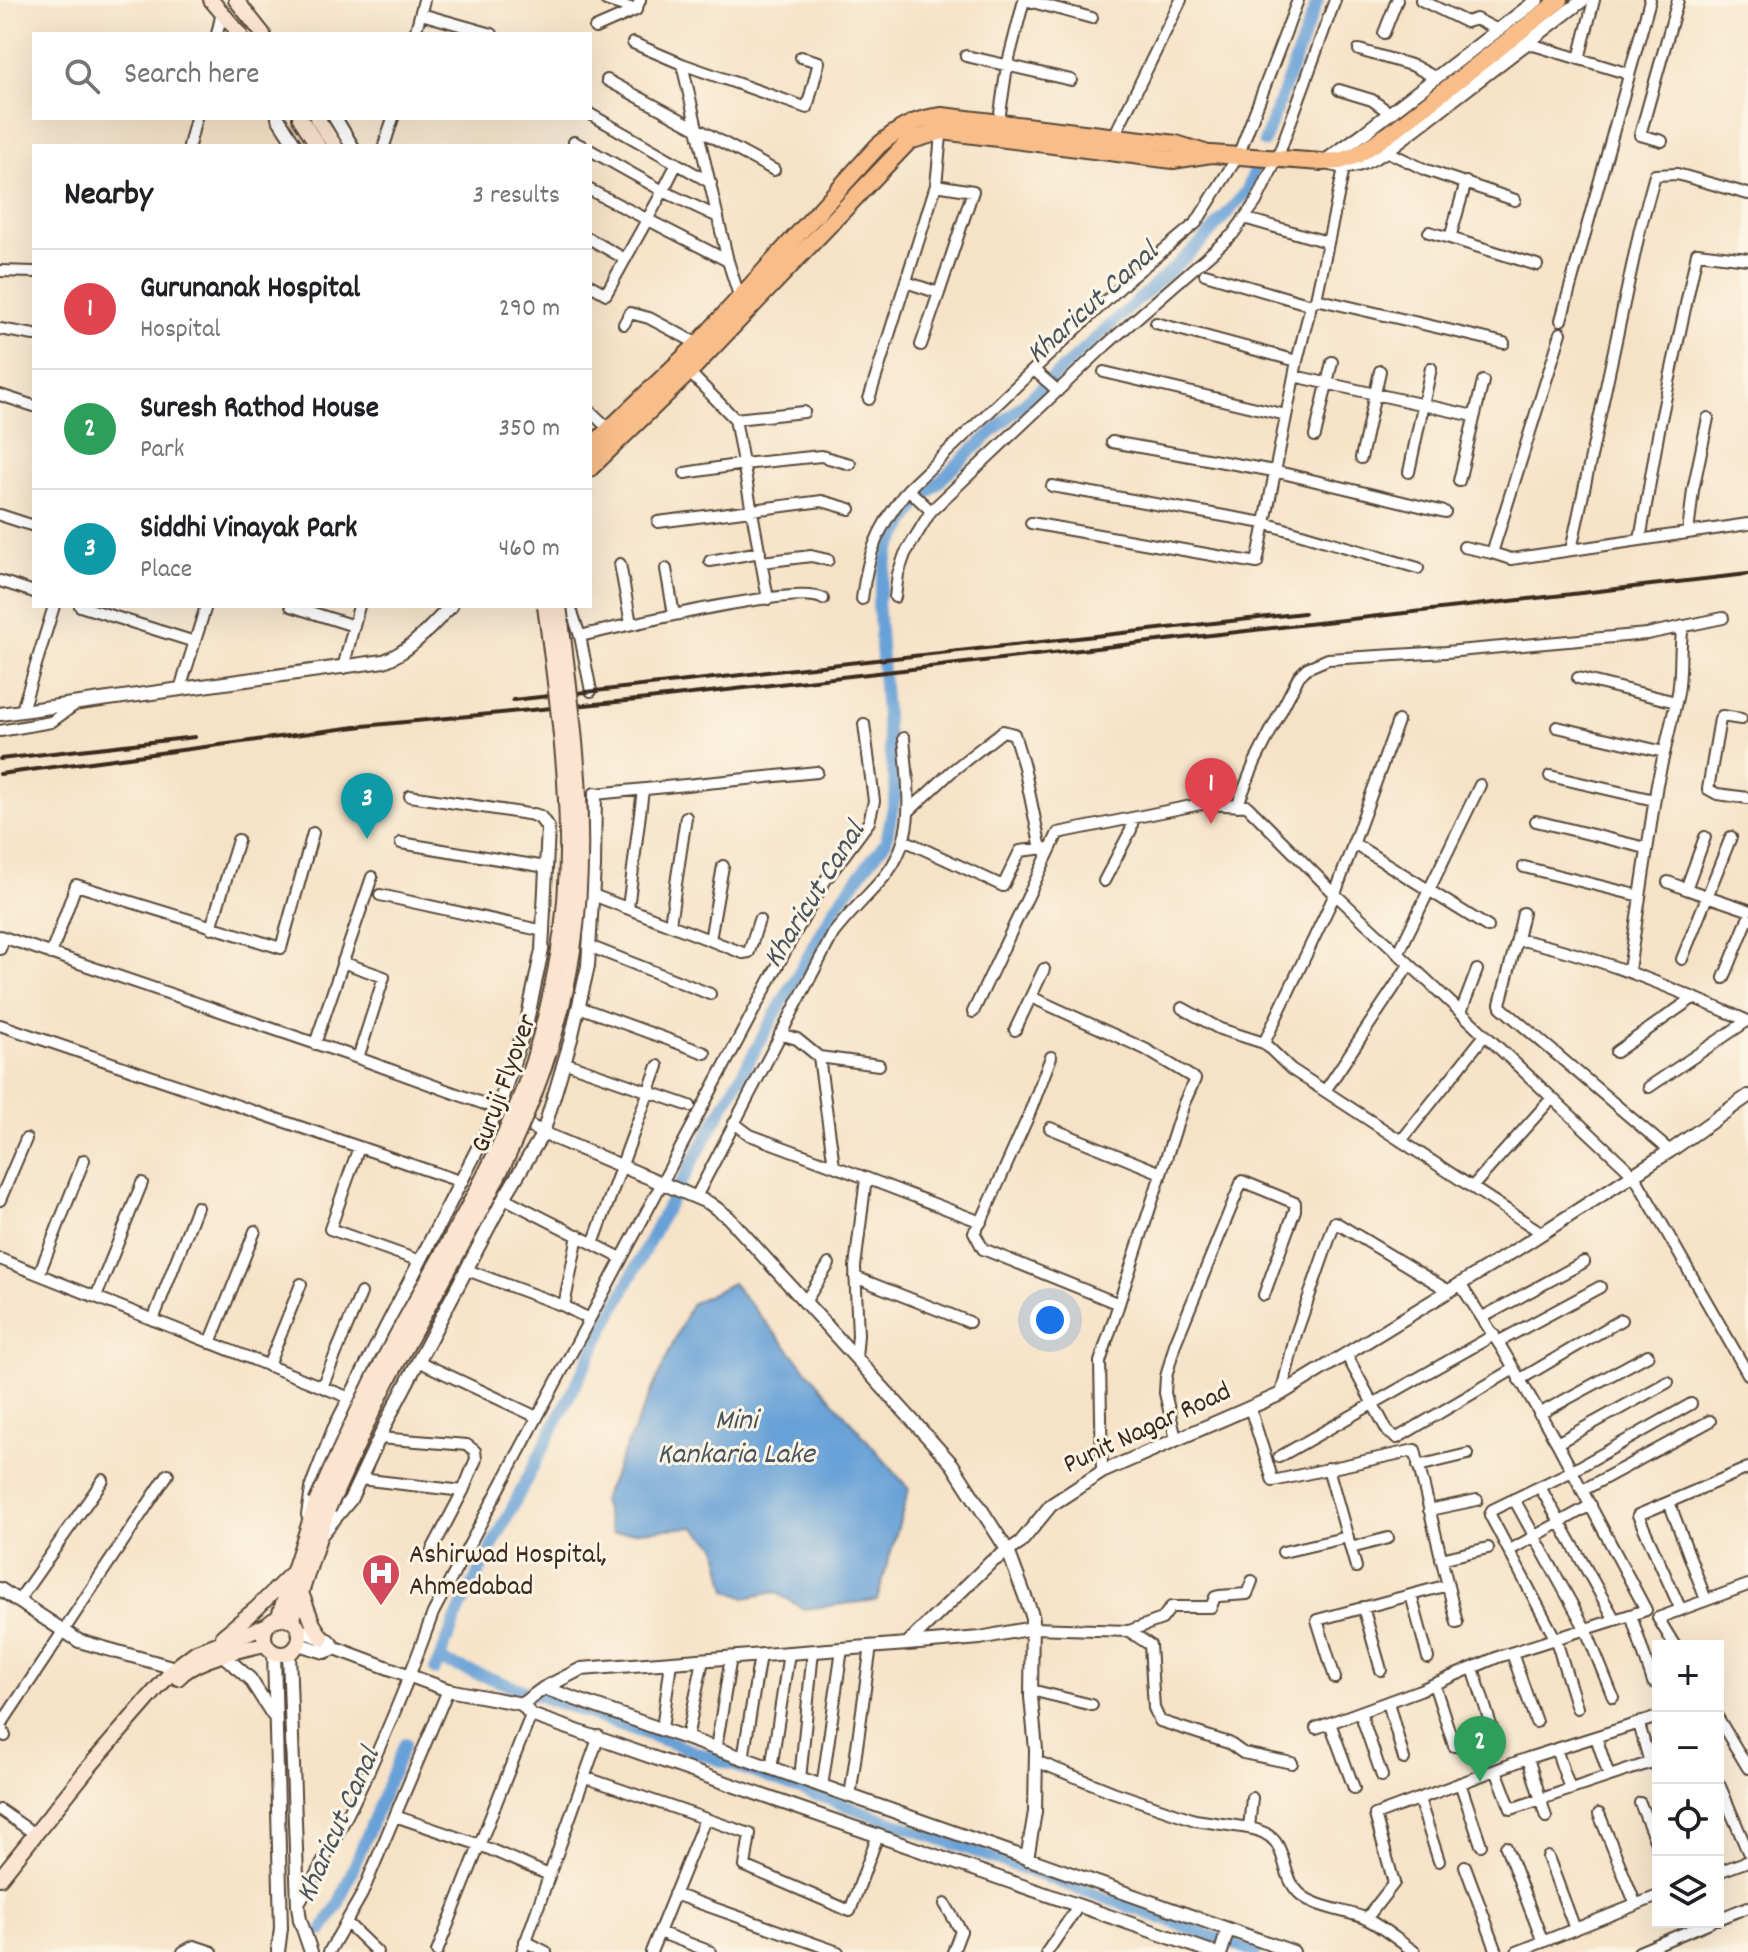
<!DOCTYPE html>
<html lang="en">
<head>
<meta charset="utf-8">
<style>
	body { margin:0; font-family:Dekko,sans-serif; background:#f6f6f6; color:#202124 }
	.controls { position:absolute; right:24px; bottom:24px; display:grid; overflow:hidden; border-radius:0px; box-shadow:0 8px 32px #0002 }
	.controls button { width:72px; height:72px; display:grid; place-items:center; padding:0; border:0; border-bottom:2px solid #e0e0e0; background:#fff; color:#202124; font:40px sans-serif }
	.you { position:absolute; left:1050px; top:1320px; width:28px; height:28px; margin:-20px; border:6px solid #fff; border-radius:50%; background:#1a73e8; box-shadow:0 0 0 12px #1a73e833 }
	.badge { display:grid; place-items:center; width:52px; height:52px; border-radius:50%; background:#111827; color:#fff; font-size:26px; font-weight:700 }
	.pin { position:absolute; translate:-50% -66px; filter:drop-shadow(0 2px 4px #0008) }
	.pin::after { content:''; position:absolute; top:42px; width:28px; height:24px; background:inherit; clip-path:polygon(0 0,100% 0,50% 100%) }
	.list { margin:0; padding:0; list-style:none }
	h2 { display:flex; justify-content:space-between; align-items:center; height:104px; margin:0; padding:0 32px; font-size:34px }
	h2 small { font-size:26px; font-weight:400; color:#757577 }
	.list li { display:grid; grid-template-columns:52px 1fr auto; gap:24px; align-items:center; box-sizing:border-box; height:120px; padding:0 32px; border-top:2px solid #e0e0e0 }
	.list b { display:block; font-size:30px; white-space:nowrap }
	.list p { margin:0; font-size:26px; white-space:nowrap; color:#757577 }
	.list em { font-size:26px; font-style:normal; color:#757577 }
	.icon { flex:none; width:44px; height:44px; fill:none; stroke:currentColor; stroke-width:2; stroke-linecap:round; stroke-linejoin:round }
	.map { position:relative; flex:none; width:1748px; height:1952px; overflow:hidden }
	.search { position:absolute; background:#fff; box-shadow:0 8px 32px #0002; left:32px; top:32px; width:560px; height:88px; display:flex; align-items:center; gap:20px; box-sizing:border-box; padding:0 28px; border-radius:0px; color:#757577; font-size:30px }
	.panel { position:absolute; background:#fff; box-shadow:0 8px 32px #0002; left:32px; top:144px; width:560px; height:464px; border-radius:0px }
	.map>svg:first-child { display:block }
</style>
</head>
<body>
<div class="map">
<svg width="1748" height="1952" viewBox="0 0 1748 1952">
	<rect width="100%" height="100%" fill="#fcf5e5"/>
	<filter id="ink" filterUnits="userSpaceOnUse"><feTurbulence type="fractalNoise" baseFrequency=".0125" numOctaves="2"/><feDisplacementMap in="SourceGraphic" scale="16" xChannelSelector="R" yChannelSelector="G"/><feConvolveMatrix kernelMatrix="1 2 1 2 8 2 1 2 1" color-interpolation-filters="sRGB"/></filter>
	<filter id="wash" filterUnits="userSpaceOnUse"><feTurbulence type="fractalNoise" baseFrequency=".006" numOctaves="4" result="noise"/><feDisplacementMap in="SourceGraphic" scale="32" xChannelSelector="R" yChannelSelector="G"/><feGaussianBlur stdDeviation="1.8" result="paint"/><feColorMatrix in="noise" values="0 0 0 0 0 0 0 0 0 0 0 0 0 0 0 0 0 1.4 0 .05"/><feComposite in="paint" operator="in"/></filter>
	<g filter="url(#wash)">
		<rect width="100%" height="100%" fill="#f6e2c7"/>
		<!-- water -->
		<path fill="#67a1d7" stroke="#51667a" stroke-width="2" d="M732,1283L909,1489L877,1600L804,1609L775,1592L745,1598L727,1590L717,1546L694,1527L612,1533L602,1500L691,1304Z"/>
		<g fill="none" stroke-linecap="round" stroke-linejoin="round">
			<!-- canal -->
			<path stroke="#67a1d7" stroke-width="12" d="M1264,142L1318,0
				M439,1660L1256,1952
				M435,1670L460,1609L665,1211L836,906L886,841L896,792L887,729L878,602L889,550L917,504L957,464L1201,243L1246,192L1255,169
				M322,1931L338,1905L405,1743"/>
		</g>
	</g>
	<g filter="url(#ink)">
		<g fill="none" stroke-linecap="round" stroke-linejoin="round">
			<!-- minor casing -->
			<g stroke="#574637" stroke-width="14">
				<path id="minor" d="M606,0L636,10
					M1025,0L1092,18
					M1421,0L1466,22L1476,19L1498,30
					M421,14L492,34
					M595,28L636,10L640,0
					M1384,33L1397,0
					M217,34L222,12
					M415,34L424,0
					M633,43L682,64
					M1527,43L1629,74
					M1359,50L1414,66L1436,78
					M966,56L1071,80
					M1579,59L1594,0
					M607,80L774,170
					M1339,90L1372,100L1390,113
					M590,114L711,183
					M998,127L1007,66L1024,0
					M1113,138L1181,0
					M1662,141L1640,135L1678,0
					M574,142L582,146
					M189,146L196,118
					M384,146L393,118
					M590,150L663,191L676,165
					M1386,151L1426,170L1515,200
					M1466,182L1450,238L1537,265
					M590,190L728,261
					M1244,218L1327,242
					M1429,232L1450,238
					M590,239L625,259
					M0,271L34,272
					M1205,274L1311,305
					M906,282L939,293L973,191L936,185
					M590,285L606,294L663,191L718,217
					M740,299L728,261L682,64L807,108L819,62L801,57
					M1316,299L1504,343
					M1561,320L1650,0
					M1156,323L1297,361
					M624,324L630,313L649,318L698,344
					M0,329L34,335
					M921,345L939,293
					M1034,370L1058,391
					M689,372L735,419L768,599
					M1104,372L1286,415
					M1294,376L1474,416
					M0,395L34,406
					M869,399L936,185L942,126
					M590,411L609,429
					M735,419L804,412
					M1315,436L1332,362
					M1112,442L1274,471L1445,512
					M1361,458L1380,371
					M1409,472L1431,368
					M685,473L743,464L821,456L850,464
					M1459,481L1483,381
					M1052,486L1264,523L1418,568
					M908,489L931,511
					M0,515L34,526
					M658,522L822,501L850,509
					M1031,523L1257,563L1297,361L1311,305L1316,299L1344,168
					M1688,533L1693,490L1708,418
					M1640,540L1660,424L1697,253L1748,259
					M1464,547L1492,553L1561,333
					M1571,550L1640,229L1655,175L1677,174L1748,194
					M1492,553L1511,559L1748,524
					M710,561L760,552
					M762,562L811,556L828,560
					M620,564L631,624
					M666,569L674,615
					M0,581L34,592
					M895,597L898,574L905,554L931,511L1106,345L1233,234L1256,202L1277,159L1335,0
					M862,599C868,551 878,528 908,489L1128,280L1196,223L1238,156L1298,0
					M80,606L195,642
					M291,606L354,626
					M570,606L580,636L591,691
					M580,636C616,628 799,583 823,599
					M343,668L359,606
					M1578,678L1676,702L1657,784L1629,970
					M180,689L206,606
					M1676,702C1683,678 1678,652 1683,626
					M22,710L54,606
					M1741,719L1722,716L1720,719L1708,789L1717,794L1748,798
					M1557,727L1664,752
					M0,731L51,722L76,704
					M1550,776L1654,800
					M595,794L817,772
					M410,796L534,815
					M1237,806L1255,762L1299,676L1307,668L1328,659L1446,652L1647,634L1723,618
					M909,811L952,771L1003,731L1014,734L1024,767L1041,849
					M1536,821L1646,848
					M1705,837L1686,889L1748,910
					M904,840L1003,886L1020,851L1045,848
					M401,843L546,867
					M1353,843L1488,927
					M1524,867L1640,896
					M1104,881L1131,830L1133,818
					M1668,882L1686,889
					M380,895L544,931
					M593,895L743,953L749,952L759,920
					M628,908L643,790
					M670,924L686,817
					M211,928L238,840
					M0,936L358,1058L498,1109
					M1517,939L1523,913
					M710,940L723,866
					M589,946L710,994
					M0,949L4,938
					M51,954L76,885L281,948L313,833
					M1398,954L1480,785
					M1682,959L1731,837
					M342,962L384,977L358,1058
					M1724,978L1748,919
					M1031,997L1145,1049L1195,1079L1184,1103L1100,1362L1102,1472
					M579,1007L705,1053
					M1182,1008L1220,1029L1264,1043
					M973,1012L1058,833L1201,804L1247,806L1335,894L1398,721
					M1461,1012L1477,970
					M0,1025L462,1182
					M1015,1030L1044,969
					M780,1034L797,1039L819,1057L834,1166
					M315,1044L372,877
					M1616,1052L1693,998
					M819,1057L879,1065
					M563,1062L690,1106
					M1649,1087L1747,1021
					M1325,1091L1409,965
					M734,1123L750,1135L866,1178L855,1267L858,1335L856,1358
					M1050,1128L1161,1173
					M1401,1141L1485,1035
					M359,1147L330,1229L420,1261
					M1670,1151L1501,1007L1500,1004L1517,939C1598,956 1672,988 1748,1021
					M866,1178L981,1222L1028,1117L1051,1057
					M1472,1187L1552,1098
					M696,1197L833,934C849,913 867,897 884,877C918,837 908,786 904,738
					M504,1198L621,1258
					M0,1200L26,1139
					M981,1222L974,1232L983,1249L1119,1304
					M1542,1233L1291,1069L1264,1043L1335,894L1634,1175L1748,1374
					M593,1244L658,1066
					M0,1259L350,1398
					M467,1270L564,1306L578,1235
					M39,1274L84,1160
					M855,1277L969,1322
					M96,1297L142,1183
					M805,1302L829,1264
					M564,1306L589,1319
					M1483,1317L1584,1262
					M153,1320L197,1207
					M1498,1342L1600,1287
					M210,1343L255,1231
					M1346,1354L1388,1432L1397,1438L1514,1369
					M418,1361L537,1417
					M268,1366L301,1284
					M1519,1380L1621,1320
					M322,1387L361,1293
					M1281,1394L1296,1334L1335,1222L1449,1291
					M1250,1408L1273,1481L1415,1450L1457,1623
					M1539,1414L1648,1355
					M1176,1439L1165,1393L1166,1377L1175,1344L1242,1181L1295,1203V1210L1264,1295
					M1557,1443L1668,1382
					M1279,1457L1494,1335
					M1418,1466L1468,1454
					M1328,1468L1356,1567
					M360,1479L463,1491L476,1459L475,1451L467,1445L379,1438
					M1540,1487L1615,1620
					M1583,1490L1710,1421
					M1514,1499L1586,1630L1613,1697
					M1669,1502L1748,1468
					M1429,1510L1477,1500
					M1351,1548L1388,1538
					M432,1550L463,1491
					M1510,1550L1591,1505
					M1283,1552L1348,1537
					M1441,1559L1488,1548
					M1411,1595L1428,1658
					M18,1601L103,1480
					M1363,1607L1381,1670
					M1681,1610L1638,1515L1669,1502L1706,1600
					M1631,1615L1653,1682
					M1032,1628L1129,1631L1162,1619L1171,1607H1211L1215,1597L1219,1596L1247,1594L1252,1581
					M1129,1631L1150,1645L1154,1708L1160,1721L1229,1743L1243,1753L1292,1763
					M1675,1646L1658,1618L1748,1585
					M1512,1653L1536,1722
					M1473,1668L1494,1735
					M1335,1678L1317,1620L1448,1585
					M1434,1684L1454,1746
					M1031,1690L1092,1705
					M1388,1702L1404,1759
					M1577,1708L1556,1640L1490,1515L1492,1510L1572,1471L1691,1404
					M1360,1712L1382,1776
					M1718,1718L1748,1768
					M1330,1723L1354,1788
					M1639,1724L1650,1763
					M1316,1728L1420,1690L1498,1657L1646,1610L1557,1443L1501,1347L1460,1284
					M662,1729L671,1662
					M5,1736L1,1726L4,1720L168,1474
					M1596,1737L1609,1776
					M687,1738L703,1660
					M716,1748L731,1657
					M1556,1749L1570,1789
					M1528,1758L1546,1817
					M743,1759L760,1655
					M1036,1761L1113,1792L1195,1820L1249,1828L1252,1798
					M771,1769L789,1653
					M1496,1770L1511,1809L1658,1760
					M584,1777L750,1834L745,1866L850,1911L878,1835
					M800,1779L813,1651
					M1460,1783L1481,1845
					M1719,1784L1748,1852
					M822,1787L842,1649
					M850,1797L871,1646
					M1419,1799L1439,1861
					M1640,1803L1658,1848
					M0,1810L35,1834
					M1599,1814L1636,1905
					M395,1816L480,1845L549,1875
					M1249,1828C1293,1836 1276,1870 1299,1893C1313,1907 1343,1910 1362,1917C1381,1925 1398,1941 1415,1952
					M1506,1847L1543,1942
					M1548,1857L1575,1929
					M1465,1866L1497,1952
					M1718,1872L1748,1861
					M674,1894L838,1952
					M945,1904L961,1931L953,1952
					M298,1905C353,1814 397,1713 433,1613L794,935L825,881L869,822L874,801L864,724
					M1366,1919L1394,1883L1375,1815L1528,1758L1658,1717
					M1718,1919L1748,1907
					M346,1922L377,1952
					M659,1932L711,1952
					M525,1941L546,1952
					M183,1952L194,1946L212,1952
					M329,1952L362,1894L448,1690
					M437,1952L531,1715
					M522,1952L599,1736
					M651,1952L705,1819
					M1047,1952L1079,1905
					M1517,1952L1658,1896
					M1639,1952L1710,1922"/>
			</g>
			<!-- tertiary casing -->
			<g stroke="#574637" stroke-width="16">
				<path id="tertiary" d="M278,118L296,146
					M335,118L352,146
					M1325,161L1364,133L1537,0
					M1330,164C1352,171 1366,163 1386,151L1583,0
					M0,714L384,661C412,650 430,627 451,606
					M498,1109L543,1133L709,1203L728,1217L952,1464L1008,1551L1032,1615L1031,1697L1036,1750L1035,1812L1027,1859
					M308,1515L313,1483L334,1429L498,1109L527,1021L542,950L548,828L540,817L534,815
					M321,1535L350,1500L390,1415L504,1198L543,1133L571,1039L588,966L594,867L595,794
					M0,1589L79,1641L175,1668
					M299,1630L328,1640L335,1648L448,1690L522,1704L544,1688L581,1669L907,1644L991,1562L1020,1543L1051,1505L1102,1472L1281,1394L1519,1248L1670,1151L1748,1096
					M298,1644L325,1652L335,1648
					M907,1644L980,1638L1032,1628
					M274,1652L281,1928L278,1952
					M289,1653L298,1905L300,1920L311,1952
					M223,1655L250,1679L273,1715
					M544,1688L1293,1952
					M522,1704L531,1715L1212,1952
					M1221,1952L1228,1929"/>
			</g>
			<!-- secondary casing -->
			<g stroke="#574637" stroke-width="18">
				<path id="secondary" d="M211,0L240,34
					M236,0L263,34
					M300,118L318,146
					M317,118L335,146
					M301,1593L313,1624L322,1638
					M264 1636a18 18 0 1 1 36 0a18 18 0 1 1-36 0Z
					M278,1619L316,1503
					M292,1621L328,1509
					M223,1636L256,1609L290,1575
					M178,1678C194,1659 241,1649 266,1644
					M0,1878L89,1767L175,1668L196,1652L268,1625"/>
			</g>
			<!-- primary casing -->
			<g stroke="#574637" stroke-width="20">
				<path id="primary" d="M590,448L698,344L878,146C899,128 915,119 942,116L1176,144L1205,153
					M590,468L689,372L909,141L942,131L1173,160L1211,154L1322,162L1340,161L1357,155L1389,134L1560,0"/>
			</g>
			<!-- minor -->
			<use href="#minor" stroke="#fff" stroke-width="10"/>
			<!-- tertiary -->
			<use href="#tertiary" stroke="#fff" stroke-width="12"/>
			<!-- secondary -->
			<use href="#secondary" stroke="#fce5d0" stroke-width="14"/>
			<!-- primary -->
			<use href="#primary" stroke="#f8bd89" stroke-width="16"/>
			<!-- rail -->
			<path stroke="#3b2a1e" stroke-width="4" d="M513,700L1304,613
				M0,759L195,737
				M0,774L363,726L648,699L1748,574"/>
			<!-- secondary-bridge casing -->
			<g stroke="#574637" stroke-width="18" stroke-linecap="butt">
				<path id="secondary-bridge" d="M316,1503C335,1461 354,1418 375,1376C421,1286 477,1201 516,1108C537,1058 550,1003 559,950C578,839 560,717 545,606
					M328,1509C348,1467 366,1423 387,1382C462,1239 549,1114 573,950C590,836 574,720 559,606"/>
			</g>
			<!-- secondary-bridge -->
			<use href="#secondary-bridge" stroke="#fce5d0" stroke-width="14"/>
		</g>
	</g>
	<!-- icons -->
	<defs>
		<g id="hospital-pin" transform="scale(2)"><path d="M0 17L-7.5 6A9.5 9.5 0 1 1 7.5 6Z" fill="#d1495b" stroke="#fcf5e5"/><path d="M-5-5h3v3.5h4V-5h3V5h-3V1.5h-4V5h-3Z" fill="#fff"/></g>
	</defs>
	<g fill-rule="evenodd">
		<use href="#hospital-pin" x="381" y="1573"/>
	</g>
	<g text-anchor="middle" dominant-baseline="central" stroke-width="6" stroke-linejoin="round" paint-order="stroke">
		<!-- street labels -->
		<g font-size="28" fill="#3b2a1e" stroke="#fcf5e5">
			<text transform="translate(506 1084) rotate(-70)">Guruji Flyover</text>
			<text transform="translate(1148 1430) rotate(-25)">Punit Nagar Road</text>
		</g>
		<!-- poi labels -->
		<g font-size="28" fill="#3b2a1e" stroke="#fcf5e5" text-anchor="start">
			<text x="409" y="1557">Ashirwad Hospital,<tspan x="409" dy="32">Ahmedabad</tspan></text>
		</g>
		<!-- water labels -->
		<g font-size="30" font-style="italic" fill="#4a545f" stroke="#fcf5e5">
			<text transform="translate(1094 305) rotate(-42)">Kharicut Canal</text>
			<text transform="translate(816 896) rotate(-58)">Kharicut Canal</text>
			<text x="736" y="1422">Mini<tspan x="736" dy="34">Kankaria Lake</tspan></text>
			<text transform="translate(340 1826) rotate(-66)">Kharicut Canal</text>
		</g>
	</g>
</svg>
<div class="controls">
<button>+</button>
<button>−</button>
<button><svg class="icon" aria-label="locate" viewBox="0 0 24 24"><circle cx="12" cy="12" r="6"/><path d="M12 2v4M12 18v4M2 12h4M18 12h4"/></svg></button>
<button><svg class="icon" aria-label="layers" viewBox="0 0 24 24"><path d="M12 4l9 5-9 5-9-5zM3 14l9 5 9-5"/></svg></button>
</div>
<div class="you"></div>
<div class="pin badge" style="left:1211px;top:824px;background:#e0444e">1</div>
<div class="pin badge" style="left:1480px;top:1782px;background:#2e9e5b">2</div>
<div class="pin badge" style="left:367px;top:839px;background:#0f9aa8">3</div>
<div class="search"><svg class="icon" aria-label="search" viewBox="0 0 24 24"><circle cx="10" cy="10" r="6"/><path d="M15 15l6 6"/></svg>Search here</div>
<section class="panel">
<h2>Nearby<small>3 results</small></h2>
<ul class="list">
<li><span class="badge" style="background:#e0444e">1</span><div><b>Gurunanak Hospital</b><p>Hospital</p></div><em>290 m</em></li>
<li><span class="badge" style="background:#2e9e5b">2</span><div><b>Suresh Rathod House</b><p>Park</p></div><em>350 m</em></li>
<li><span class="badge" style="background:#0f9aa8">3</span><div><b>Siddhi Vinayak Park</b><p>Place</p></div><em>460 m</em></li>
</ul>
</section>
</div>
</body>
</html>
